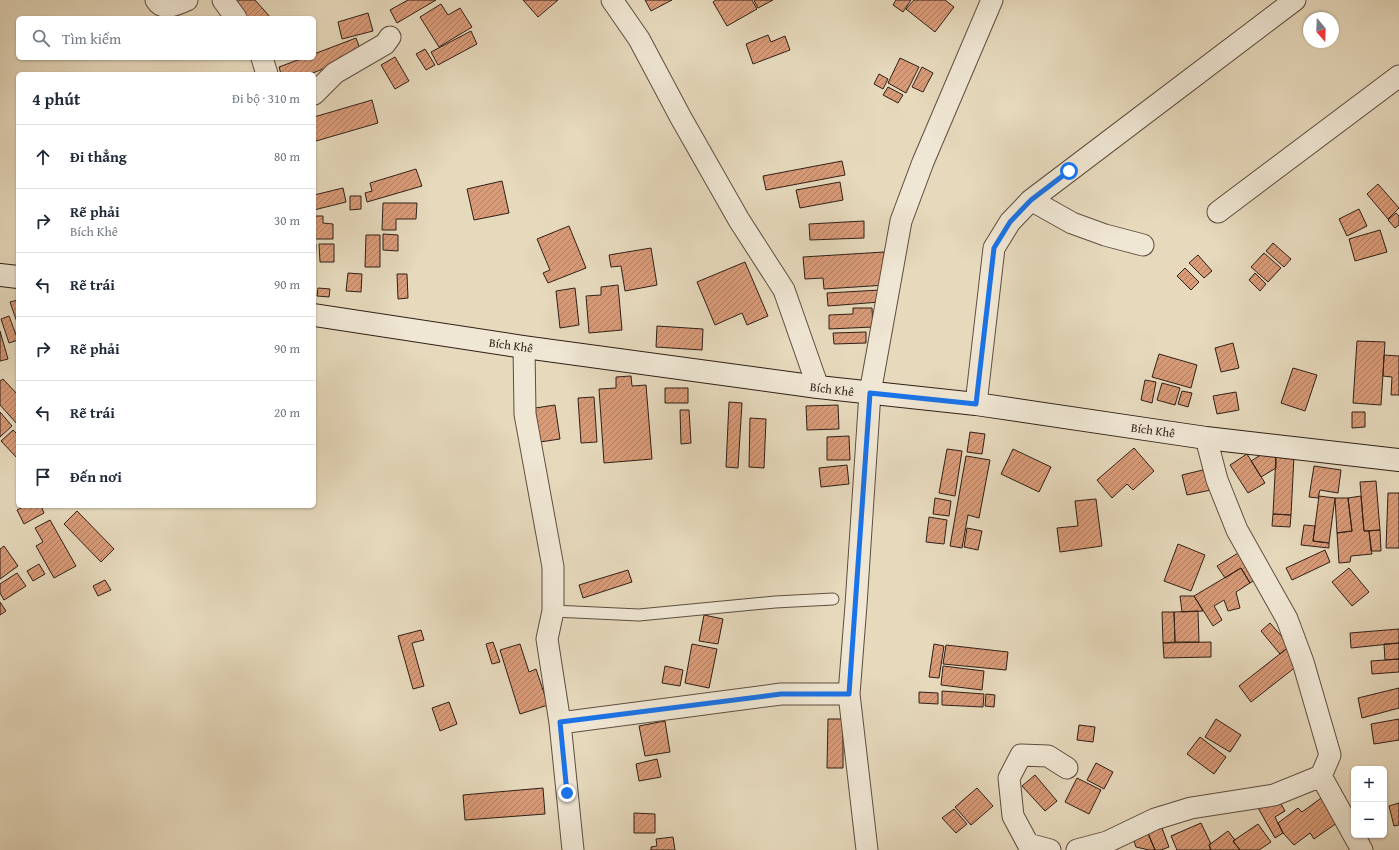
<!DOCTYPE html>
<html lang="vi">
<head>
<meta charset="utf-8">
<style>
	body { margin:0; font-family:"Gentium Book Plus",serif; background:#f6f6f7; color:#1f2937 }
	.controls { position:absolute; right:12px; bottom:12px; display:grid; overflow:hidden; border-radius:6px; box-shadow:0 1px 3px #0004 }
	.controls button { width:36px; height:36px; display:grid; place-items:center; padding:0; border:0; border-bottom:1px solid #e0e1e3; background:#fff; color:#1f2937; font:20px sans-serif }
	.compass { position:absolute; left:1303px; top:12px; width:36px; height:36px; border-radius:50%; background:#fff; box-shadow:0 1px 3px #0004; rotate:161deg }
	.stop { position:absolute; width:12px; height:12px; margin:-9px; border:3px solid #1a73e8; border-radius:50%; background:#fff }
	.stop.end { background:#1a73e8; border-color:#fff; box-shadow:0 1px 4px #0008 }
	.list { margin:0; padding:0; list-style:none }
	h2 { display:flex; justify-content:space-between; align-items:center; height:52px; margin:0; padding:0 16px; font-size:17px }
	h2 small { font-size:13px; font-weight:400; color:#747a83 }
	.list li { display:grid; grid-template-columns:26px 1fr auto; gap:12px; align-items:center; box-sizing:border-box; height:64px; padding:0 16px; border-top:1px solid #e0e1e3 }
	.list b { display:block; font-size:15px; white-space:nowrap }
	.list p { margin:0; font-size:13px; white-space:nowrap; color:#747a83 }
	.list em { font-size:13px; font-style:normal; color:#747a83 }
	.icon { flex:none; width:22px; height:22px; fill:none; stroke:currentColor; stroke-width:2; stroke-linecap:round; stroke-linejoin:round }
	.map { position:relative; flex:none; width:1399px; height:850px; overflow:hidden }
	.search { position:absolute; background:#fff; box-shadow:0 1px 3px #0004; left:16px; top:16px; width:300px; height:44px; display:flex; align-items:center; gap:10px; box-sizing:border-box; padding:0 14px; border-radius:6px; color:#747a83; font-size:15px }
	.panel { position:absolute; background:#fff; box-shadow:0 1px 3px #0004; left:16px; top:72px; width:300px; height:436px; border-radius:6px }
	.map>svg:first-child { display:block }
</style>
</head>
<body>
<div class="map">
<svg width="1399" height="850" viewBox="0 0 1399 850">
	<defs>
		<pattern id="building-hatch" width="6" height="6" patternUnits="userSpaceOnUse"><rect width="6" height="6" fill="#d99b78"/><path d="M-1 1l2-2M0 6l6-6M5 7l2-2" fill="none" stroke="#b07e61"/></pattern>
	</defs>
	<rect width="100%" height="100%" fill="#e6d9bc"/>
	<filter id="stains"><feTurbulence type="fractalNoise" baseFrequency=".005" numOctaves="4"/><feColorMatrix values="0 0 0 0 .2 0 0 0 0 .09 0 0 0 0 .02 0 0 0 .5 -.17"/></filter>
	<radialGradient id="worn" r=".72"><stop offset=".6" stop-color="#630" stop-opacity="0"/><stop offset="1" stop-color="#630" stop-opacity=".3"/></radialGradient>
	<!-- building -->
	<path fill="url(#building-hatch)" stroke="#301f17" d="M230,0H255L271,18H245Z
		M408,0H436L397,23L390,10Z
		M523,0H558L538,17Z
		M645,0H672L651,11Z
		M716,0H752L757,9L727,26L713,2Z
		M754,0H773L758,8Z
		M896,0H911L903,12L893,5Z
		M914,0H945L954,7L935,32L906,9Z
		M441,4L448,15L460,8L472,27L439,47L420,17Z
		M368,13L373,31L342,39L338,22Z
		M471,31L477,44L438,65L431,52Z
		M768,35L771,42L785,36L790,50L753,64L746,44Z
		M356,38L362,54L310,74H281L279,67L303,58H314V54Z
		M425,49L435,65L426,70L416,54Z
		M395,57L409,81L395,89L381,65Z
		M900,58L919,67L906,93L888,83Z
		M922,67L933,73L923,92L912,87Z
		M879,74L888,79L883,89L874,84Z
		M888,87L903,95L898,103L883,95Z
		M372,100L378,123L316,141L314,135V117Z
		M842,161L845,175L766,190L763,176Z
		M416,169L422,186L367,202L365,193L372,191L370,183Z
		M502,181L509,213L474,220L467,189Z
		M840,182L843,200L800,208L796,190Z
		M1378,184L1399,208L1388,219L1367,194Z
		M343,188L346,202L314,210V195Z
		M350,196H361V209L350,210Z
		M383,203H417L416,219H396V230H382Z
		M1359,209L1367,226L1347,236L1339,219Z
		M1396,213L1399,216V225L1395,228L1388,220Z
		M314,216H323V223L333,224V239H314Z
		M864,221V238L810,240L809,224Z
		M569,226L586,268L548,283L543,273L550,270L537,239Z
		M1380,230L1387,252L1355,261L1349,239Z
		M383,234L398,235V251L383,250Z
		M366,235H380V267H365Z
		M1273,243L1291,259L1284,267L1266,251Z
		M314,244H316L315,271H314Z
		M319,244H334V262H320Z
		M651,248L657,285L625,291L621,266L611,267L609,255Z
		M884,252L886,285L824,289L823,278L805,279L803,257Z
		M1264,253L1281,268L1268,282L1251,267Z
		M1198,255L1212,271L1204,278L1189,263Z
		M745,262L768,316L747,325L742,313L715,325L697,282Z
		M1185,268L1199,282L1191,290L1177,276Z
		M348,273L362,274L361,292L346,291Z
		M1255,273L1266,284L1260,291L1249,280Z
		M397,274H407L408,298L398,299Z
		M618,285L622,330L589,333L586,296L601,295V287Z
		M318,288L330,289L329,297L317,296Z
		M575,288L579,325L560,328L556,291Z
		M880,290V302L828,306L827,293Z
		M18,300V325L10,302Z
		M853,308H872L873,327L829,329V315L853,314Z
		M9,316L18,340L9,343L1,319Z
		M657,326L703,329L702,350L656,347Z
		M0,331L8,359L0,361Z
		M866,332V343L834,344L833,333Z
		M1357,341L1385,342L1381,405L1353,403Z
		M1233,343L1239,368L1221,372L1215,348Z
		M1159,354L1197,365L1191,388L1152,377Z
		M1384,355L1399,356V395H1391L1392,377L1383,376Z
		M1293,368L1317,375L1305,411L1281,403Z
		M631,376L632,386L646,385L652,459L604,463L599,389L616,388V377Z
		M3,379L18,395V425L0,405V381Z
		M1145,380L1156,382L1152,403L1141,400Z
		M1162,383L1180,388L1175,405L1157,400Z
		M665,388H688V403H665Z
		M1182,391L1192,393L1188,407L1178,404Z
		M1236,392L1239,410L1217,414L1213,396Z
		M594,397L597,442L581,443L578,398Z
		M729,402L742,403L738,468L726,467Z
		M555,405L560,439L540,442L535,408Z
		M838,405L839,429L807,430L806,406Z
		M680,410H689L691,443L681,444Z
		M0,412L12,426L0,437Z
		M1352,412H1365V427L1352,428Z
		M750,418L766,419L764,468L749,467Z
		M13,430L18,435V459L1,441Z
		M970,432L985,434L982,454L967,452Z
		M849,436L850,460H827V437Z
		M1134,448L1154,471L1133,490L1127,484L1112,498L1097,480Z
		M947,449L962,451L955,496L939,493Z
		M1013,449L1051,467L1039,492L1001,474Z
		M1270,449L1276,459V468L1261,477L1251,461Z
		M1247,454L1265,483L1248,493L1230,465Z
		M1276,455L1294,456L1291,515L1273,514Z
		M966,456L990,460L979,518L968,515L962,548L950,546Z
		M847,465L849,484L821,487L819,468Z
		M1314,466L1341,470L1338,493L1320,490L1318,498L1309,497Z
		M1207,469L1211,490L1187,495L1182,475Z
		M1376,481L1380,530L1364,531L1360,482Z
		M1388,493H1399V548H1386Z
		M1319,496L1335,498L1329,543L1313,541Z
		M1361,496L1364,531H1369L1372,554L1351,556L1350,562L1339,563L1337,533L1352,531L1348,498Z
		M935,498L951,501L949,516L933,514Z
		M1335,498H1348L1352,531L1337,533Z
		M1096,499L1102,546L1060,552L1057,528L1078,526L1075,501Z
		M25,506H41L44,513L24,524L17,510Z
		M77,511L114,549L101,562L64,524Z
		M1273,514L1291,515L1290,527L1272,526Z
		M929,517L947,520L944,544L926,542Z
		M50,520L76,566L54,578L36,546L43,542L35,528Z
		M1304,525L1315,526L1313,541L1329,543V548L1301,545Z
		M967,528L982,531L978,550L964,547Z
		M1380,530L1381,551H1371L1369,531Z
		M1178,544L1205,555L1191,591L1164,581Z
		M4,546L18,566L0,579V549Z
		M1243,550L1261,576L1250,583L1241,568L1225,578L1217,566Z
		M1325,550L1330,562L1292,580L1286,568Z
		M39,564L45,574L33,581L27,571Z
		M1241,568L1250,583L1236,592L1240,608L1228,611L1224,600L1214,606L1222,620L1213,626L1194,596Z
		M1349,568L1369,592L1352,606L1332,582Z
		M628,570L632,582L583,598L579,585Z
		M17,573L26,586L4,600L0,593V584Z
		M105,580L111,590L98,596L93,586Z
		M1180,596H1194L1203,611L1182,612Z
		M0,602L6,611L0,615Z
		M1198,611L1199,642H1175L1174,612Z
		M1162,612H1174L1175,642L1163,643Z
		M704,615L723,619L718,644L699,641Z
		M1270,623L1290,646L1280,654L1261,631Z
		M1399,629V643L1351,648L1350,633Z
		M421,630L424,640L412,643L424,686L413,689L398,636Z
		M493,642L500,662L492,664L486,644Z
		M1211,642V657L1164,658L1163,643Z
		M1399,643V659L1385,660L1384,644Z
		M520,644L529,672L536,669L548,705L520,714L500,650Z
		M692,644L717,649L709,688L685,683Z
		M934,644L944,646L939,678L929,677Z
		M946,645L1008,652L1006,670L943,664Z
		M1290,646L1302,662L1251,702L1239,686Z
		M1399,659V672L1372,674L1371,661Z
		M665,666L683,670L680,686L662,683Z
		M943,666L984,671L982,690L941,685Z
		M1399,688V708L1362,718L1358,698Z
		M942,691L984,694L983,707L942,705Z
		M919,692L938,693V704L919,703Z
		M986,694L995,695L994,707L985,706Z
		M449,702L457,724L440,731L432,708Z
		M828,719H843V768H827Z
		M1216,719L1241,735L1230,752L1205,737Z
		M1399,719V740L1374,744L1371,724Z
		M665,721L670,752L645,756L639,726Z
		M1079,725L1095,727L1093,742L1077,740Z
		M1200,737L1226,757L1214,774L1187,754Z
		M657,759L661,777L639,781L636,764Z
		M1096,763L1113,772L1104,789L1087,780Z
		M1035,775L1057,801L1045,811L1022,786Z
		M1077,778L1101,790L1089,814L1065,802Z
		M543,788L545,814L465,820L463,795Z
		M977,788L993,806L971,825L955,807Z
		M1276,795L1285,811L1275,817L1283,833L1275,838L1257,806Z
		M1324,796L1341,820L1314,839L1310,833L1294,845L1283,833L1278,823L1298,808L1302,812Z
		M1399,803V825L1394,826L1389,806Z
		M954,809L967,824L956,833L942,818Z
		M634,813L655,814V833H634Z
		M1201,823L1211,844L1209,845L1211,850H1177L1171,836Z
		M1258,824L1271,842L1259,850H1240L1233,841Z
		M1162,828L1169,847L1161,850H1155L1148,833Z
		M1146,829L1155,850H1149L1136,847L1132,835Z
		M1228,831L1235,840L1233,841L1240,850H1211L1209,845Z
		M673,837L675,850H651V847L657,846L656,839Z"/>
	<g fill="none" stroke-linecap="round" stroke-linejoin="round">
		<!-- lane casing -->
		<g stroke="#5e4e40" stroke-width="13">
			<path id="lane" d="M553,611L639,615L775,602L833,599"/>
		</g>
		<!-- street casing -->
		<g stroke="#5e4e40" stroke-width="23">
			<path id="street" d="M156,0C163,12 177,4 187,0
				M223,0L236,18
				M612,0L639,39L681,118L739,220L784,290L818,387
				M262,58L267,74
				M314,94L335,73L385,44L390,37
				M1031,200L1072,223L1105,235L1143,245
				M1218,212L1399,76
				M524,347L525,414L553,567V611L547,639L560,723L573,850
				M976,404L994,248L1010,222L1031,200L1295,0
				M560,723L781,694H849
				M1321,776L1362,850
				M867,850L849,694L856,605L870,393L901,221L923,162L992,0
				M1050,850L1028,844L1013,816L1009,778L1021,755L1048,756L1067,768
				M1077,850L1107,842L1155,819L1191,808L1274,795L1321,776L1330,755L1303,662L1287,619L1237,530L1217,480L1206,438"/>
		</g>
		<!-- secondary casing -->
		<g stroke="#301f17" stroke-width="24">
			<path id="secondary" d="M0,275L18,277
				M314,315L524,347L818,387L976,404L1206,438L1399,460"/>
		</g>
		<!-- lane -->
		<use href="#lane" stroke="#efe6d3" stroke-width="11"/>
		<!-- street -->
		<use href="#street" stroke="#efe6d3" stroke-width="21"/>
		<!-- secondary -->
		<use href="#secondary" stroke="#efe6d3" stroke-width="22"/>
	</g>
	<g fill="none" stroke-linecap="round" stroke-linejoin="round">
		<!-- route -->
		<path stroke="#1a73e8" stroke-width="5" d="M567,793L560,722L781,694H849L870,393L976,404L994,248L1010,222L1031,200L1069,171"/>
	</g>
	<g text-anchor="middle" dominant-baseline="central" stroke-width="4" stroke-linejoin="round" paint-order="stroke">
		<!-- street labels -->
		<g font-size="12" fill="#301f17" stroke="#efe6d3">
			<text transform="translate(511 345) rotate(8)">Bích Khê</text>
			<text transform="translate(832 389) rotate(7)">Bích Khê</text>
			<text transform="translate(1153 430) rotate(8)">Bích Khê</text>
		</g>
	</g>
	<rect width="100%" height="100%" filter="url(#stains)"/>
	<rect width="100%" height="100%" fill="url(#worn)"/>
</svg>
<div class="controls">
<button>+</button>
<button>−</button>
</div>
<svg class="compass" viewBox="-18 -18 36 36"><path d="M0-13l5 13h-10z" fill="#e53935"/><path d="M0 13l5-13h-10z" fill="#747a83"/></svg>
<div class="stop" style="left:1069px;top:171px"></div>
<div class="stop end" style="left:567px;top:793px"></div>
<div class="search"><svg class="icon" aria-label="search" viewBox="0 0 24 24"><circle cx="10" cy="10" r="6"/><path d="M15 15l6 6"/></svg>Tìm kiếm</div>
<section class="panel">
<h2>4 phút<small>Đi bộ · 310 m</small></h2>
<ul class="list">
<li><svg class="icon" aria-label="ahead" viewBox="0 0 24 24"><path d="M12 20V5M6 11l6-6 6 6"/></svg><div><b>Đi thẳng</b></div><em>80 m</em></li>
<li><svg class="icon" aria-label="right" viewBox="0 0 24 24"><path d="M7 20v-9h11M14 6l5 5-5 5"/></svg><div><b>Rẽ phải</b><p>Bích Khê</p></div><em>30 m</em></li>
<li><svg class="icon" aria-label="left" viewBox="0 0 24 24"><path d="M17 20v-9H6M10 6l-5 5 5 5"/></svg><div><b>Rẽ trái</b></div><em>90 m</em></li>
<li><svg class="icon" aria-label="right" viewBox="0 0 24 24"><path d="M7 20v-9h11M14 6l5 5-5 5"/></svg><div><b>Rẽ phải</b></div><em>90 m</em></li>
<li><svg class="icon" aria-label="left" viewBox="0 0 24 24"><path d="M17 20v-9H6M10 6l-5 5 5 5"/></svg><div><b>Rẽ trái</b></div><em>20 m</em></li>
<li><svg class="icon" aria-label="arrive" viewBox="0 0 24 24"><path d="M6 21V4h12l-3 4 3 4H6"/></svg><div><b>Đến nơi</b></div></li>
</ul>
</section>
</div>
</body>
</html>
